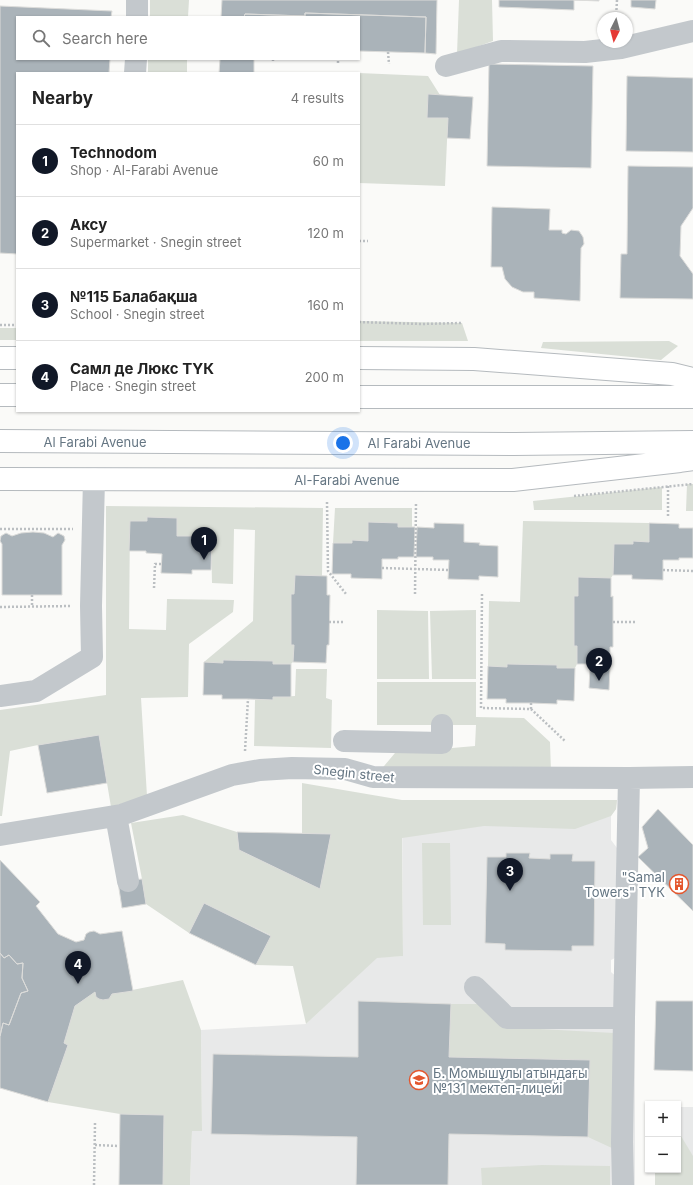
<!DOCTYPE html>
<html lang="en">
<head>
<meta charset="utf-8">
<style>
	body { margin:0; font-family:Inter,sans-serif; background:#f6f6f6; color:#222 }
	.controls { position:absolute; right:12px; bottom:12px; display:grid; overflow:hidden; border-radius:0px; box-shadow:0 1px 3px #0004 }
	.controls button { width:36px; height:36px; display:grid; place-items:center; padding:0; border:0; border-bottom:1px solid #e0e0e0; background:#fff; color:#222; font:20px sans-serif }
	.compass { position:absolute; left:597px; top:12px; width:36px; height:36px; border-radius:50%; background:#fff; box-shadow:0 1px 3px #0004; rotate:186deg }
	.you { position:absolute; left:343px; top:443px; width:14px; height:14px; margin:-10px; border:3px solid #fff; border-radius:50%; background:#1a73e8; box-shadow:0 0 0 6px #1a73e833 }
	.badge { display:grid; place-items:center; width:26px; height:26px; border-radius:50%; background:#111827; color:#fff; font-size:13px; font-weight:700 }
	.pin { position:absolute; translate:-50% -33px; filter:drop-shadow(0 1px 2px #0008) }
	.pin::after { content:''; position:absolute; top:21px; width:14px; height:12px; background:inherit; clip-path:polygon(0 0,100% 0,50% 100%) }
	.list { margin:0; padding:0; list-style:none }
	h2 { display:flex; justify-content:space-between; align-items:center; height:52px; margin:0; padding:0 16px; font-size:17px }
	h2 small { font-size:13px; font-weight:400; color:#767676 }
	.list li { display:grid; grid-template-columns:26px 1fr auto; gap:12px; align-items:center; box-sizing:border-box; height:72px; padding:0 16px; border-top:1px solid #e0e0e0 }
	.list b { display:block; font-size:15px; white-space:nowrap }
	.list p { margin:0; font-size:13px; white-space:nowrap; color:#767676 }
	.list em { font-size:13px; font-style:normal; color:#767676 }
	.icon { flex:none; width:22px; height:22px; fill:none; stroke:currentColor; stroke-width:2; stroke-linecap:round; stroke-linejoin:round }
	.map { position:relative; flex:none; width:693px; height:1185px; overflow:hidden }
	.search { position:absolute; background:#fff; box-shadow:0 1px 3px #0004; left:16px; top:16px; width:344px; height:44px; display:flex; align-items:center; gap:10px; box-sizing:border-box; padding:0 14px; border-radius:0px; color:#767676; font-size:15px }
	.panel { position:absolute; background:#fff; box-shadow:0 1px 3px #0004; left:16px; top:72px; width:344px; height:340px; border-radius:0px }
	.map>svg:first-child { display:block }
</style>
</head>
<body>
<div class="map">
<svg width="693" height="1185" viewBox="0 0 693 1185">
	<rect width="100%" height="100%" fill="#fafaf8"/>
	<!-- built -->
	<path fill="#e8e9e9" d="M402,800H617L616,809L611,816V840L617,848L615,958L611,960V972L635,993V1185H190L192,1131H202L201,1030L306,1024L377,957L403,956Z
		M678,1107H693V1185H655V1170H678Z"/>
	<!-- green -->
	<path fill="#dadfd7" d="M150,0H189L188,17H150Z
		M459,0H492L493,41L457,54Z
		M148,59H187V73H148Z
		M359,73L428,76L440,95L427,118H448L445,186L359,183Z
		M359,321L462,323L468,341H359Z
		M0,328H17V340H0Z
		M669,341L678,346L661,360L541,348L543,342Z
		M687,484H693V511H686Z
		M662,487V510H534L533,501Z
		M106,506L323,508L322,576L295,575L294,594H291V644L294,645L293,662L291,664H273V661L223,660V663L204,662L253,621L255,530L234,529L233,584L212,583L211,539H193L177,536V518L147,517V521H130L129,629L166,630L167,599L234,600L233,612L189,644L188,697L141,698L147,796L111,807L99,735L38,745L10,751L2,816H0V710L106,695Z
		M335,508H412V527H398V523L368,522V541L352,540V543H333Z
		M523,521L649,523V542L633,541V544H614L613,575L611,578L578,577V596H574V646H577V664L575,668H557V665L507,664V667L488,666L489,601L520,602Z
		M377,610L428,611L429,679H377Z
		M476,610V679H432L430,611Z
		M296,669H327L326,698L332,700L331,748L254,746L255,700H272L273,697L295,696Z
		M377,682H476V717L524,718L550,742L551,772H379L395,753L475,746L476,725H377Z
		M302,783L402,800H617L616,809L611,816L575,829L484,826L402,838L403,956L377,958L306,1024L293,966L256,965L270,935L204,903L189,933L146,904L142,879L131,823L183,815L237,832L239,850L320,889L331,834L302,833Z
		M422,843H450L451,925H423Z
		M183,980L201,1030L202,1131H192L190,1185H163L164,1115L120,1114L48,1102L68,1045L64,1043L75,1006L95,992C98,1002 107,1002 112,994Z
		M451,1004H483L521,1028L614,1033V1149L588,1137L589,1060L449,1057Z
		M678,1135L681,1136L693,1156V1185H655V1170H678Z
		M542,1165L610,1166V1185H482L481,1168Z"/>
	<!-- building -->
	<path fill="#aab3b9" stroke="#dcdcda" d="M222,0H437L436,54L425,53L426,17L305,13V16L245,14L244,17H221Z
		M499,0H599V1L574,0V10L499,7Z
		M631,0H656L655,9L631,7Z
		M0,6L112,11L111,17H17V59H110L109,73H17V254L0,253Z
		M305,13L426,17L425,53L359,51V17H305Z
		M245,14L305,16V17H244Z
		M220,59H254V73H219Z
		M489,64L593,66L591,168L487,166Z
		M627,76L693,78V152L626,151Z
		M428,94L473,97L470,139L447,138L448,118H427Z
		M628,166L693,167V208L681,226L680,256L693,274V299L620,298L621,254H627Z
		M492,207L550,209L549,230H562V233L566,234L571,230L579,231L583,237L584,244L581,248L580,301L534,298V292H523L512,287L505,279L502,267H491Z
		M147,517L177,518V536H193V539H212L211,570H192V574L161,573L162,554L146,553V551H129L130,521H147Z
		M368,522L398,523V527H415L414,557H398V559H382V579L351,578V574H332L333,543H352V540L368,541Z
		M434,523L464,524V542L480,543L479,545L498,546V577L479,576V580L448,579L449,560H433V557H416L417,527L434,528Z
		M649,523L679,524V528H693V558H679V560H663V580L632,579V575H613L614,544H633V541L649,542Z
		M33,532L44,533L53,537L58,533L64,536L65,540L62,545V595H2V544L0,541L1,536L6,533L12,536L21,533Z
		M295,575L327,576V595H330L329,645H327L326,663L293,662L294,645H291V594H294Z
		M578,577L611,578V597L613,596V647H610V664H577V646H574V596H578Z
		M223,660L273,661V664H291V697H273V700L248,699H222V695H203L204,662L223,663Z
		M507,664L557,665V668H575L574,701L557,700V704L531,703H506V699H487L488,666L507,667Z
		M590,667H610L609,690L589,688Z
		M99,735L107,783L47,793L38,745Z
		M658,809L693,845V911L638,857L648,848L642,827Z
		M237,832L331,834L320,889L239,850Z
		M506,853H530L529,858L550,859V854H573L572,861H595L594,946H572V951L505,950V944L485,943L487,857H506Z
		M0,860L40,902L36,906L58,934L76,942L84,940L86,934L89,932L94,931L100,934L122,931L133,991L112,994L109,999L103,1000L99,999L96,997L95,992L75,1006L64,1043L68,1045L48,1102L0,1088V1036L3,1023L9,1025L21,993L28,991L22,978L23,963L17,964L9,955L4,958L0,953Z
		M142,879L146,904L122,908L118,882Z
		M204,903L271,936L256,965L189,933Z
		M0,953L4,958L9,955L17,964L23,963L22,978L28,991L21,993L9,1025L3,1023L0,1036Z
		M358,1001L451,1004L449,1057L590,1060L588,1137L449,1134L448,1185H356L357,1137L211,1134L213,1054L358,1057Z
		M656,1001H693V1071L654,1070Z
		M120,1114L164,1115L163,1185H119Z"/>
	<g fill="none" stroke-linecap="round" stroke-linejoin="round">
		<!-- major casing -->
		<g stroke="#b5babe" stroke-width="24">
			<path id="major" d="M0,358H17
				M359,358L474,359L672,374L693,379
				M0,395H17
				M359,397H693
				M0,441L514,444L693,442
				M0,479L513,480L680,461L693,459"/>
		</g>
		<!-- path -->
		<path stroke="#bbbfc2" stroke-width="2.5" stroke-dasharray="2 2" stroke-linecap="butt" d="M616,18L617,0
			M388,52L389,64
			M273,59V61
			M338,63V59
			M359,241H368
			M359,322L421,324L462,323
			M0,325H17
			M668,486V517
			M574,496L693,484
			M327,502L328,571L346,594
			M0,529H73
			M382,568L449,570
			M663,570L693,571
			M154,588L155,564H162
			M415,594L416,502
			M482,594L481,708L531,709L565,741
			M32,595V607
			M0,607L71,606
			M329,622H345
			M613,622H637
			M531,709V703
			M245,751L248,699
			M95,1145L119,1146
			M94,1185L95,1123"/>
		<!-- minor -->
		<path stroke="#c3c8cc" stroke-width="22" d="M137,17V0
			M446,66L501,51L585,52L621,48L693,31
			M135,73L136,59
			M0,696L36,691L92,657L91,606L94,479
			M344,741L442,743V725
			M116,816L128,881
			M0,835L121,815L232,775L260,770L292,768L345,769L373,777L629,778L693,777
			M475,987L507,1018H624
			M623,1185L622,1142L624,1018L629,778"/>
		<!-- major -->
		<use href="#major" stroke="#fff" stroke-width="22"/>
	</g>
	<!-- icons -->
	<defs>
		<g id="building-ring" transform="scale(1)"><circle r="9.5" fill="#fff" stroke="#e4572e" stroke-width="1.5"/><path d="M-4-6H4V6H1V3H-1V6H-4ZM-2.5-4.3h1.7v1.8h-1.7ZM.8-4.3h1.7v1.8H.8ZM-2.5-1h1.7V.8h-1.7ZM.8-1h1.7V.8H.8Z" fill="#e4572e"/></g>
		<g id="school-ring" transform="scale(1)"><circle r="9.5" fill="#fff" stroke="#e4572e" stroke-width="1.5"/><path d="M0-5L7-2L0 1L-7-2ZM-4 1L0 2.5L4 1V4Q0 6-4 4Z" fill="#e4572e"/></g>
	</defs>
	<g fill-rule="evenodd">
		<use href="#building-ring" x="679" y="884"/>
		<use href="#school-ring" x="419" y="1080"/>
	</g>
	<g text-anchor="middle" dominant-baseline="central" stroke-width="4" stroke-linejoin="round" paint-order="stroke">
		<!-- street labels -->
		<g font-size="13" fill="#657683" stroke="#fff">
			<text x="95" y="442">Al Farabi Avenue</text>
			<text x="419" y="443">Al Farabi Avenue</text>
			<text x="347" y="480">Al-Farabi Avenue</text>
			<text transform="translate(354 773) rotate(6)">Snegin street</text>
		</g>
		<!-- poi labels -->
		<g font-size="13" fill="#657683" stroke="#fff" text-anchor="end">
			<text x="665" y="877">"Samal<tspan x="665" dy="15">Towers" ТҮК</tspan></text>
			<text x="433" y="1073" text-anchor="start">Б. Момышұлы атындағы<tspan x="433" dy="15">№131 мектеп-лицейі</tspan></text>
		</g>
	</g>
</svg>
<div class="controls">
<button>+</button>
<button>−</button>
</div>
<svg class="compass" viewBox="-18 -18 36 36"><path d="M0-13l5 13h-10z" fill="#e53935"/><path d="M0 13l5-13h-10z" fill="#767676"/></svg>
<div class="you"></div>
<div class="pin badge" style="left:204px;top:560px">1</div>
<div class="pin badge" style="left:599px;top:681px">2</div>
<div class="pin badge" style="left:510px;top:891px">3</div>
<div class="pin badge" style="left:78px;top:984px">4</div>
<div class="search"><svg class="icon" aria-label="search" viewBox="0 0 24 24"><circle cx="10" cy="10" r="6"/><path d="M15 15l6 6"/></svg>Search here</div>
<section class="panel">
<h2>Nearby<small>4 results</small></h2>
<ul class="list">
<li><span class="badge">1</span><div><b>Technodom</b><p>Shop · Al-Farabi Avenue</p></div><em>60 m</em></li>
<li><span class="badge">2</span><div><b>Аксу</b><p>Supermarket · Snegin street</p></div><em>120 m</em></li>
<li><span class="badge">3</span><div><b>№115 Балабақша</b><p>School · Snegin street</p></div><em>160 m</em></li>
<li><span class="badge">4</span><div><b>Самл де Люкс ТҮК</b><p>Place · Snegin street</p></div><em>200 m</em></li>
</ul>
</section>
</div>
</body>
</html>
